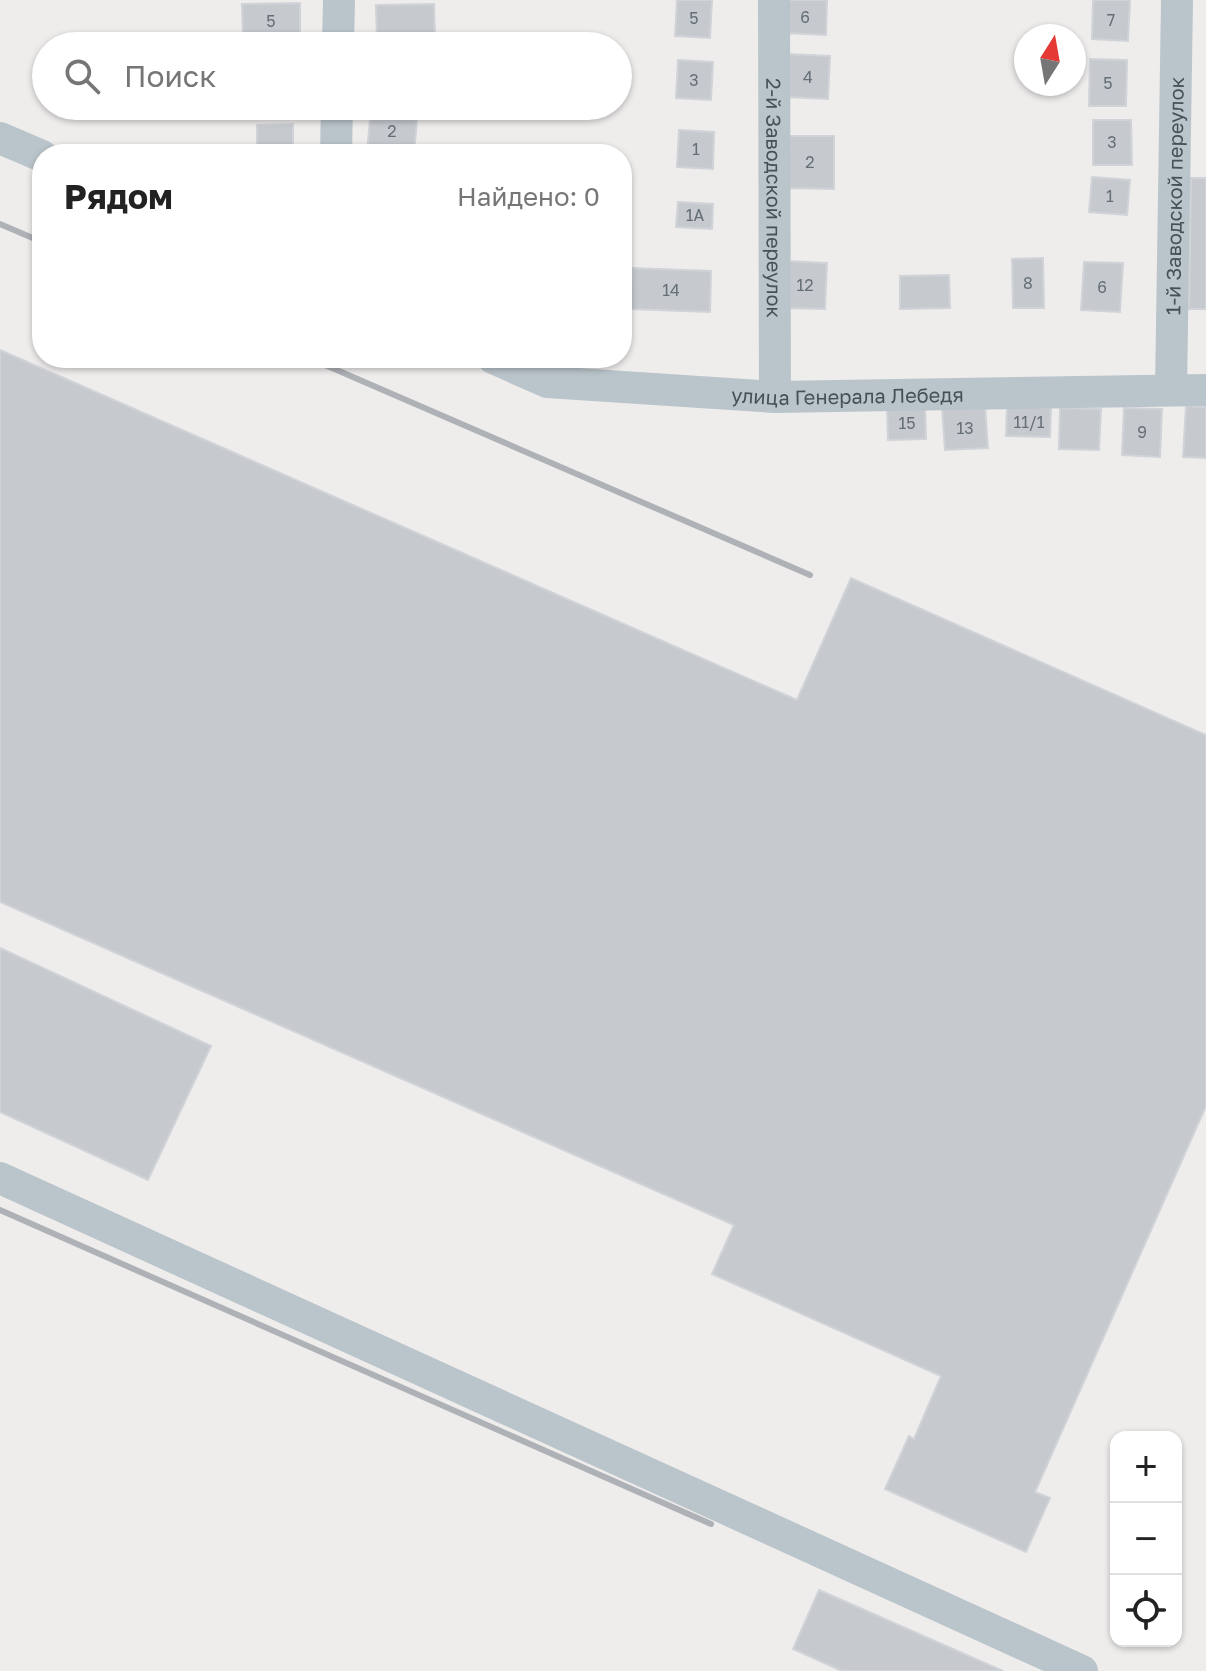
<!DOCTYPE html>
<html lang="ru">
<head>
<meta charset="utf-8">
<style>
	body { margin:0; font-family:"Golos Text",sans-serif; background:#f2f2f2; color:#222 }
	.controls { position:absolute; right:24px; bottom:24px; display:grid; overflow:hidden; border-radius:16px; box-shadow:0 2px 6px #0004 }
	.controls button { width:72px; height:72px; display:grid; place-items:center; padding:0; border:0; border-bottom:2px solid #e0e0e0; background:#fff; color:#222; font:40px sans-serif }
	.compass { position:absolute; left:1014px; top:24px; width:72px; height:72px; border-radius:50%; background:#fff; box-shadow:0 2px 6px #0004; rotate:11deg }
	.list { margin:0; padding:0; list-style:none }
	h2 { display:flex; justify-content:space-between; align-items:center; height:104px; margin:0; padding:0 32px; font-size:34px }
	h2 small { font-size:26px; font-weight:400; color:#767676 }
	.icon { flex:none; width:44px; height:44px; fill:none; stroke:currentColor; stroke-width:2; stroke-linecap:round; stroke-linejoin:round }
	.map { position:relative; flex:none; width:1206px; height:1671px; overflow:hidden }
	.search { position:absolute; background:#fff; box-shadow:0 2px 6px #0004; left:32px; top:32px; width:600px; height:88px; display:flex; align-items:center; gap:20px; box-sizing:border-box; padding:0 28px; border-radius:44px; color:#767676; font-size:30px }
	.panel { position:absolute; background:#fff; box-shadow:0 2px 6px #0004; left:32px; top:144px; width:600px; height:224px; border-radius:32px }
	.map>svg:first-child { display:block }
</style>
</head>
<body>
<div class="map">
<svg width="1206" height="1671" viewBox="0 0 1206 1671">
	<rect width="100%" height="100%" fill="#efecec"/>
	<!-- building -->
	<path fill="#c6cacf" stroke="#d0d3d7" stroke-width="2" d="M677,0H712L710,38L675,36Z
		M785,0H827L826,35L784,33Z
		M1093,0H1130L1128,41L1092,39Z
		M300,3V38L243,39L242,4Z
		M434,4L435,39L377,40L376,5Z
		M787,54L830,56L828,99L786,97Z
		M1090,59L1127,60L1126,106H1089Z
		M678,60L713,62L711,100L676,98Z
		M184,106H301V110L184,108Z
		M371,106L418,108L414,154H367Z
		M1093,120H1131L1132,165H1093Z
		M293,124V146L257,147V125Z
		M679,130L714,132L713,169L677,167Z
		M786,136H834V189L786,188Z
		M1092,177L1130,180L1127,215L1089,212Z
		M1191,178H1206V309H1189Z
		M678,202L713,204L712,229L676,227Z
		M1043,258L1044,308H1013L1012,259Z
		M785,261L827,263L825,309L784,308Z
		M1084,262L1123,263L1120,312L1081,310Z
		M632,268L711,271L710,312L630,309Z
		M949,275L950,308L900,309V276Z
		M0,350L797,700L851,578L1206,735V1106L1035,1492L1050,1498L1026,1552L885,1489L909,1436L914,1439L941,1376L712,1274L734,1225L0,902Z
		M925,405L926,439L888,440L887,406Z
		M985,406L988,448L945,450L942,408Z
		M1007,406L1051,408L1050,437L1006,436Z
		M1186,406L1206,407V458L1183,457Z
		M1060,408L1101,409L1099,450L1059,449Z
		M1124,408L1162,409L1160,457L1122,455Z
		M0,948L211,1046L148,1180L0,1112Z
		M819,1590L1003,1671H842L793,1649Z"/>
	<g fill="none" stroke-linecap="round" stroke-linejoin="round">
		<!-- minor -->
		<g stroke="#bac5cb" stroke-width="32">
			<path id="s1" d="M774,0L775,397"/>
			<path d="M338,46L339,0"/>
			<path d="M0,138L42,156"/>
			<path d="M336,153L337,106"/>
			<path id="s2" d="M493,358L547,382L775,397L1206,390"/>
			<path id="s3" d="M1171,390L1177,0"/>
			<path d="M0,1178L1082,1671"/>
		</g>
		<!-- rail -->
		<path stroke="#aeb2b6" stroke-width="6" d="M0,224L42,242
			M309,358L810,575
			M0,1210L711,1524"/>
	</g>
	<g text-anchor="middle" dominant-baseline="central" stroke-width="6" stroke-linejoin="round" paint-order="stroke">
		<!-- number labels -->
		<g font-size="16" fill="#656f76">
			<text x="805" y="17">6</text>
			<text x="694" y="18">5</text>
			<text x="1111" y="20">7</text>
			<text x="271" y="21">5</text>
			<text x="808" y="77">4</text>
			<text x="694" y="80">3</text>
			<text x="1108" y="83">5</text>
			<text x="392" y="131">2</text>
			<text x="1112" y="142">3</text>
			<text x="696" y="149">1</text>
			<text x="810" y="162">2</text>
			<text x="1110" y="196">1</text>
			<text x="695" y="215">1А</text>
			<text x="1028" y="283">8</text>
			<text x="805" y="285">12</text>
			<text x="1102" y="287">6</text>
			<text x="671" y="290">14</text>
			<text x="1029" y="422">11/1</text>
			<text x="907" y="423">15</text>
			<text x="965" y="428">13</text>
			<text x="1142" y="432">9</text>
		</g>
		<!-- street labels -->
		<g font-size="20" fill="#455158" stroke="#fff">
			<text stroke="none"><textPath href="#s3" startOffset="194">1-й Заводской переулок</textPath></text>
			<text stroke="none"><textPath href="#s1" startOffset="198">2-й Заводской переулок</textPath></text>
			<text stroke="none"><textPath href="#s2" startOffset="360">улица Генерала Лебедя</textPath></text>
		</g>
	</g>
</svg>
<div class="controls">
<button>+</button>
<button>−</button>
<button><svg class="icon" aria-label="locate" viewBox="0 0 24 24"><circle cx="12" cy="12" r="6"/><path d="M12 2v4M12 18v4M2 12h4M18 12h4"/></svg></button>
</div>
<svg class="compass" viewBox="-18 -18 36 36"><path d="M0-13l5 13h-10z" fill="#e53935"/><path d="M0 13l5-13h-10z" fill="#767676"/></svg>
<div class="search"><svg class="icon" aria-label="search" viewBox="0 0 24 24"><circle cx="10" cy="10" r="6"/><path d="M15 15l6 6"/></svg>Поиск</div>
<section class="panel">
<h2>Рядом<small>Найдено: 0</small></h2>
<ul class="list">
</ul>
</section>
</div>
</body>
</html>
